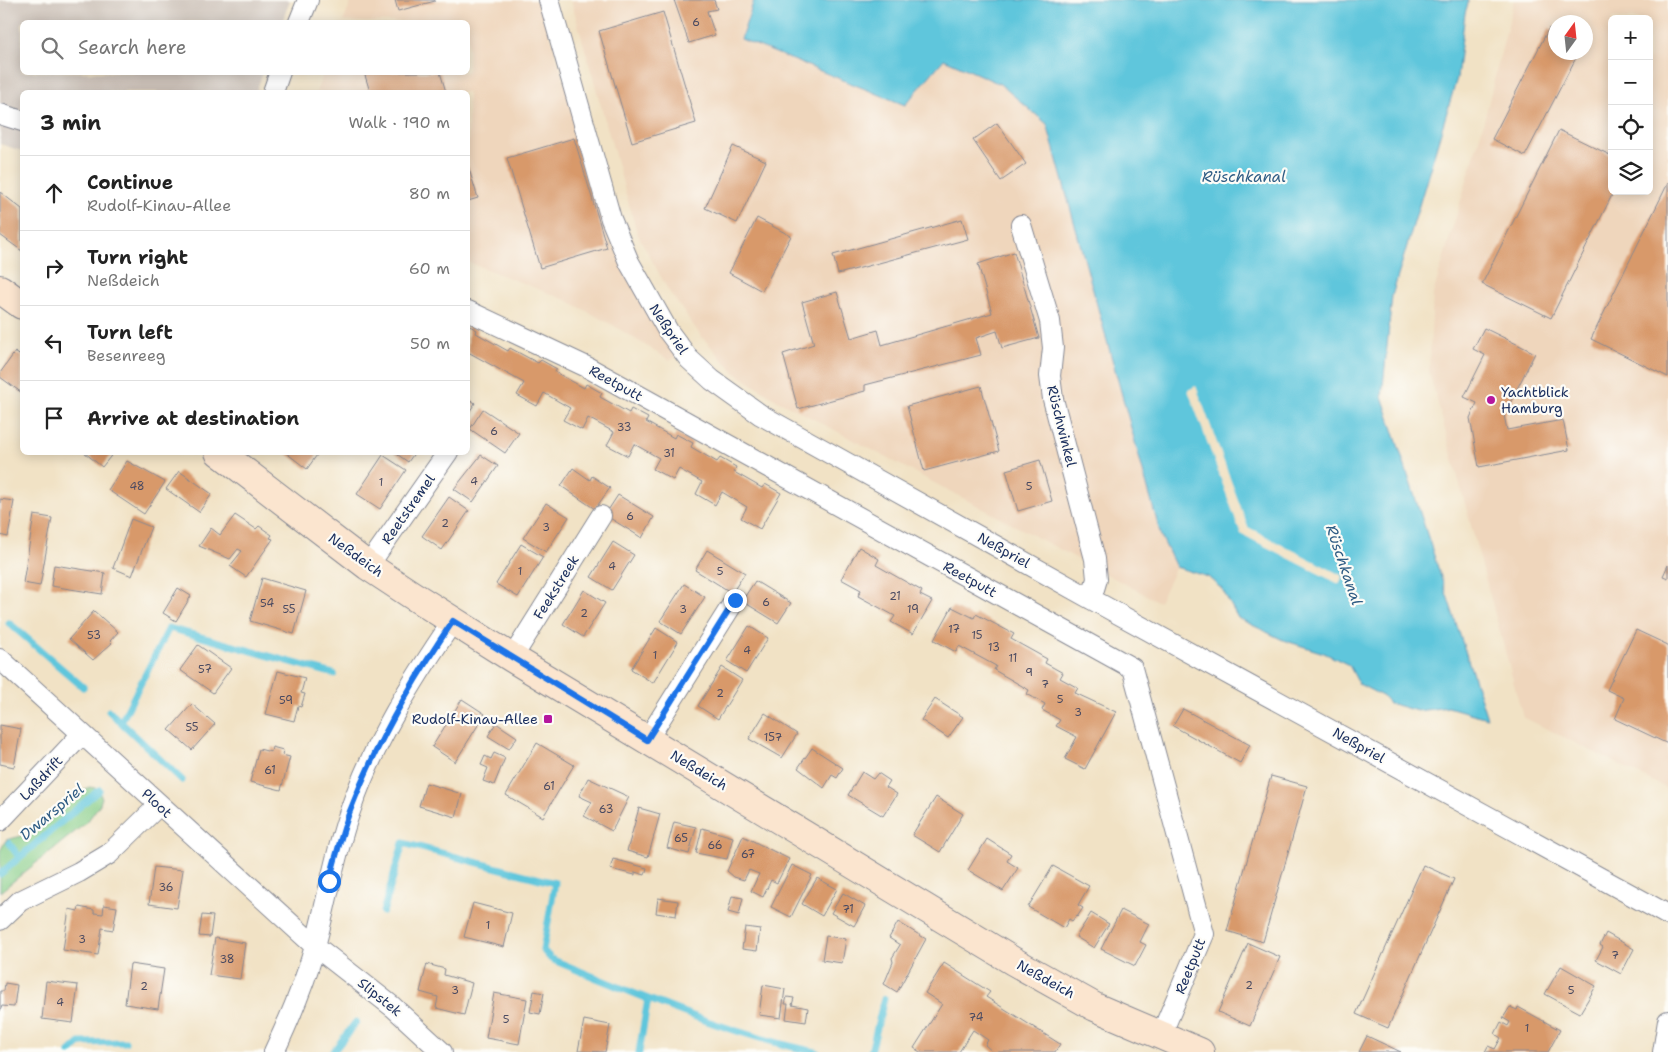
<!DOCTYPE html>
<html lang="en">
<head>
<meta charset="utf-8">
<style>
	body { margin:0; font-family:"Shantell Sans",sans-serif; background:#f6f6f6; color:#222 }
	.controls { position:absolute; right:15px; top:15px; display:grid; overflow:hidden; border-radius:8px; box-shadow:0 2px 12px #0003 }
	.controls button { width:45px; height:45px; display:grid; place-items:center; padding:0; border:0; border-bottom:1px solid #e0e0e0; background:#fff; color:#222; font:25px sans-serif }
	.compass { position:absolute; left:1548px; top:15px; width:45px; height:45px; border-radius:50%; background:#fff; box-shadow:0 2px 12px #0003; rotate:15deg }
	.stop { position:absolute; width:15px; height:15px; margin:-11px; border:4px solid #1a73e8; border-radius:50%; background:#fff }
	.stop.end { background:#1a73e8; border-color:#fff; box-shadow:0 1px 5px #0008 }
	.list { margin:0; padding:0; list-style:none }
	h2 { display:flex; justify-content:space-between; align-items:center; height:65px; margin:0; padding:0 20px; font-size:21px }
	h2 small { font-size:16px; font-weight:400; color:#767676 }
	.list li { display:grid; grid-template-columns:32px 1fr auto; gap:15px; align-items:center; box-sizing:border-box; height:75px; padding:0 20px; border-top:1px solid #e0e0e0 }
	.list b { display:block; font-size:19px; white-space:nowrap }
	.list p { margin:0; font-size:16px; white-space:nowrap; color:#767676 }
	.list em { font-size:16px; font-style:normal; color:#767676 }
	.icon { flex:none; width:28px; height:28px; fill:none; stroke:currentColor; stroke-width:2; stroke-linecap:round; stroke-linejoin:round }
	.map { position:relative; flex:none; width:1668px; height:1052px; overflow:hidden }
	.search { position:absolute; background:#fff; box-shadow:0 2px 12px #0003; left:20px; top:20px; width:450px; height:55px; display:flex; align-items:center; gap:12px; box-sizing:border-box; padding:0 18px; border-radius:8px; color:#767676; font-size:19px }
	.panel { position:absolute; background:#fff; box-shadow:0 2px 12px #0003; left:20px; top:90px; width:450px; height:365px; border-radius:8px }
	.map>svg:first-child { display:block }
</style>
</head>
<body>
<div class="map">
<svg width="1668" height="1052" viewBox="0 0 1668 1052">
	<rect width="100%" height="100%" fill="#fdfcf7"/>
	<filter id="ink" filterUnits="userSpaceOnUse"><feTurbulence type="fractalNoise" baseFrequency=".02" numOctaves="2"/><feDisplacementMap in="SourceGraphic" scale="10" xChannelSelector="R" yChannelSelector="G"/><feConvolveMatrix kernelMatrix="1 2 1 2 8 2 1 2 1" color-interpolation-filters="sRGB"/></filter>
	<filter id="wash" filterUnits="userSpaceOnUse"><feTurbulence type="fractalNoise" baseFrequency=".0096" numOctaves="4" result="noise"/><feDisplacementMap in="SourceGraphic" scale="20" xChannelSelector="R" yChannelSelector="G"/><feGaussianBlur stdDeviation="1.12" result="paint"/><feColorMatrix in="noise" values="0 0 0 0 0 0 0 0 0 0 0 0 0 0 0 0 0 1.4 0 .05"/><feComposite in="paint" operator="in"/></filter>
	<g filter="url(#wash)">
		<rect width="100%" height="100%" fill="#f1e2c5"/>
		<!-- built -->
		<path fill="#efd6bc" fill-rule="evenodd" d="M352,0H540L612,244L678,356L669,360L611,324L566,300L468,262V92H316L324,73L468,72V22H343Z
			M571,0H754L741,39L904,105L944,59L1000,84L1047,124L1161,536L1176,567L1159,602L776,399L735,373L701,336L668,290L637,233Z
			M1514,0H1668V789L1523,717L1429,371L1433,294L1482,129ZM1612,19H1649V191H1612ZM1556,22H1586V52H1556Z"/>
		<!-- industrial -->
		<path fill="#cdc2b9" d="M0,0H290L282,22H22V72L263,73L256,91L253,92H22V151L0,144Z"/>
		<!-- green -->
		<path fill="#88ce89" stroke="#527e74" d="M89,787L95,788L102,797L100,804L87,822L0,892V851L6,840L22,836Z"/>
		<!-- water -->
		<path fill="#5fc6dc" stroke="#3d7a9d" d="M754,0H1469L1465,13L1457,78L1392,296L1382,396L1487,718L1448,707L1417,711L1389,703L1384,697L1359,684L1349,665L1324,653L1283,640L1238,618L1222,589L1208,577L1176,567L1161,536L1047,124L1000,84L944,59L905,105L741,39Z"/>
		<!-- pier -->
		<path fill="#f1e2c5" d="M1196,386L1248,527L1343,576L1339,584L1241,534L1188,390Z"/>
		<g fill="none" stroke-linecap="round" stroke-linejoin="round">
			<!-- stream -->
			<path stroke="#5fc6dc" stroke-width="7" d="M9,623L83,687
				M109,711L182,780
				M121,722L169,628L334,674
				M9,843L19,857
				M0,874L99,790
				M383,912L403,843L555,883L543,950L551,959C638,995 724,1033 816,1052
				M70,1052L80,1043L125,1042
				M333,1052L356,1022
				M639,1052L648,999
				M871,1052L884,999"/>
		</g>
		<g id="blocks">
			<!-- building -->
			<path fill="#d8996b" d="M395,0H435V1L398,11Z
				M674,0H714L717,9L707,11L715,35L689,43Z
				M663,12L696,123L632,142L599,31Z
				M1549,28L1556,32V52H1579L1525,156L1492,139Z
				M364,72H440L446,92H370Z
				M997,123L1026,164L1001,181L973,140Z
				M1559,130L1612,156V191H1614L1551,318L1482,284Z
				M574,138L607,248L540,268L507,158Z
				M733,146L766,161L737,223L705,208Z
				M468,166L478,198L468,201Z
				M1668,183V377L1591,339Z
				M0,192L22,209V251L0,235Z
				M757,218L791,236L762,291L729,273Z
				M962,219L968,239L838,274L833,255Z
				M1014,252L1039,338L1002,348L997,331L976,338L981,355L865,385V391L798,409L783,354L814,344L802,302L837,292L851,338L878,330L882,345L992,313L978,264Z
				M468,325L477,330L476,333L508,351L510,348L538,363L541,360L557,369L555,372L584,388L586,384L602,393L600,397L629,413L631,409L648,418L646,422L674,438L676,434L693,443L691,447L717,462L720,458L736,467L734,472L762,488L765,484L781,493L760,529L741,518L747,507L722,492L715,505L696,494L702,482L679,469L673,480L653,469L659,458L634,444L628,456L607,445L614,432L588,418L582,430L563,420L570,408L544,393L537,406L517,395L524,383L468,352Z
				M1484,328L1535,353L1504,415L1507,430L1563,420L1569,450L1479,467L1470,418L1477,403L1464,397L1485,355L1473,349Z
				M15,352L22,357V393L0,377V373Z
				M981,386L999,451L924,471L907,406Z
				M468,398L475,403L468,414Z
				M483,409L519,433L505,453L470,429Z
				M84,452H114L102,467Z
				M285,452H319L307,469Z
				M394,452H415L408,462Z
				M383,455L406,470L380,509L357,494Z
				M481,455L498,466L473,502L454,489Z
				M1040,460L1052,501L1018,511L1006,470Z
				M127,461L165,482L144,514L108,490Z
				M573,468L590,480L592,476L610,488L595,509L561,486Z
				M179,471L212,494L199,512L166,489Z
				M618,495L654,517L642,538L605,515Z
				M449,497L469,511L442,550L422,536Z
				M0,499L14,501L8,537L0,535Z
				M546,503L569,517L546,552L523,538Z
				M34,515L52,518L40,586L23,583Z
				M235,515L256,529L259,526L272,535L270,538L273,539L246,577L230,566L242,551L238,549L230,559L199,546L211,528L220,535Z
				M131,519L151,527L132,576L113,568Z
				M613,542L634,555L612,590L591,577Z
				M521,544L543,557L518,597L496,584Z
				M859,547L879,559L876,565L922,591L920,595L932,601L913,634L891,622L895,616L858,596L861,590L841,579Z
				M707,550L745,573L732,593L695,570Z
				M54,565L105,573L102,594L51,586Z
				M1668,565V578L1663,576Z
				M262,578L306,591L294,634L250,621Z
				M755,581L791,603L778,623L742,601Z
				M684,584L705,597L681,634L660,621Z
				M178,588L191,596L176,621L163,613Z
				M584,590L605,603L583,637L563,624Z
				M952,607L974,618L976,614L1014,634L1011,639L1047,659L1045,663L1063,673L1060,678L1078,688L1075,693L1116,712L1085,769L1065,759L1077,737L1056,726L1060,720L1042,710L1045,704L1027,694L1029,690L994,670L996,666L959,646L956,652L934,640Z
				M94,611L118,632L110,641L112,643L93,660L69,639Z
				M749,626L768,638L746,673L727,661Z
				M656,628L678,642L653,683L631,669Z
				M1636,630L1668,645V744L1615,719L1624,698L1607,690Z
				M198,645L231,668L213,693L180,670Z
				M722,667L742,680L718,719L698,706Z
				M278,671L305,678L301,693L305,694L301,707L298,706L294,721L266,714Z
				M462,699L485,714L455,762L432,747Z
				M935,699L963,717L948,738L921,720Z
				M192,704L215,724L192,750L169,730Z
				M1183,709L1250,745L1240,763L1173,726Z
				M765,713L797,734L782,758L749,739Z
				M496,723L517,737L509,749L488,736Z
				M0,725L21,729L14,767L0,764Z
				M537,743L574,765L543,817L506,795Z
				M272,747L283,750L282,755L290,757L281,790L250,782L259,749L271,752Z
				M812,748L843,768L837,778L832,775L824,788L798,768Z
				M494,753L505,758L494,785L483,781L488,768L481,765L485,756L491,759Z
				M862,772L873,779L878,773L890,781L886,787L897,794L883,816L848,795Z
				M1271,776L1307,786L1263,942L1227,931Z
				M588,778L629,797L612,831L584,816L592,802L579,796Z
				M426,783L462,794L456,817L419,806Z
				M936,797L963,814L940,852L912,835Z
				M639,808L660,814L648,857L627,851Z
				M674,822L696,827L689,854L667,848Z
				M702,828L733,837L727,859L696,853Z
				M743,836L789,859L777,883L771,880L763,897L751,891L759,874L749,870L744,880L734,877L727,871Z
				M987,839L1011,854L1007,861L1018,868L1003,891L968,870Z
				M613,859L647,868L645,875L635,872V875L610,869Z
				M792,865L812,875L791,917L771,907Z
				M1423,865L1454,879L1388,1028L1356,1014Z
				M1053,866L1089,886L1078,905L1083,908L1077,917L1076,916L1072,921L1069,919L1064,928L1028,907Z
				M154,867L183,870L177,908L149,904Z
				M817,878L837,889L822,916L802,904Z
				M843,893L865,906L854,926L831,913Z
				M732,896L743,898L739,915L728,912Z
				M658,898L678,901L676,916L656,913Z
				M473,903L512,913L504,947L464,937Z
				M104,905L117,907L113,930L102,928L98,955L63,950L69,909L78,911L79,907L94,910V913L103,914Z
				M1121,910L1149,924L1140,942L1146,945L1135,966L1101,949Z
				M1091,913L1109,924L1094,948L1076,937Z
				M202,915L213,916L210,937L199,936Z
				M898,922L926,939L897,992L884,984L893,962L892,958L900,945L889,938Z
				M745,927L760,929L757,951L742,949Z
				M1606,933L1634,949L1621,974L1596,960L1603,947L1600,945Z
				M826,936L846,939L842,963L822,960Z
				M215,938L245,943L240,979L209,975Z
				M1248,943L1280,957L1250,1026L1218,1012Z
				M944,963L990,992L986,997L1060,1044L1055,1052H993L985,1045L988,1040L973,1030L959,1052H920L914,1048L942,1004L925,993Z
				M130,964L164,969L158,1009L125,1004Z
				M427,964L445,969L444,975L472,983L464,1015L436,1008L438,997L420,992Z
				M1561,966L1596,986L1580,1013L1545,994Z
				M46,981L78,985L73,1023L42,1019Z
				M5,983L17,985L14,1007L2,1006L0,1011V991H4Z
				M763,985L785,989L781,1018L759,1015Z
				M534,991L544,993L540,1014L530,1012Z
				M494,993L527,999L519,1044L486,1038Z
				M787,997L794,998L792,1005L808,1008L806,1022L786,1019L788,1004H785Z
				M1510,1007L1517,1010L1518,1007L1560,1030L1548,1052H1485L1488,1046L1495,1049L1501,1038L1495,1034L1501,1022L1508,1026L1510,1022L1503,1018Z
				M584,1020L610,1025L605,1052L578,1051Z
				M1367,1036L1401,1052H1359Z"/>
		</g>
	</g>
	<g filter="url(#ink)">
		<use href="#blocks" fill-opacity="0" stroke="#868892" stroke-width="1"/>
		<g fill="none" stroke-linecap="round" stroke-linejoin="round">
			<!-- street casing -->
			<g stroke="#868892" stroke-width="22">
				<path id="street" d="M549,0L611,219L629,262L668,331L689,359L712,380L761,415L1091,599L1668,915
					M299,22L308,0
					M273,92L280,72
					M0,114L22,121
					M1021,225L1050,321L1053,348L1050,376L1053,399L1095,559L1097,579L1091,599
					M468,311L587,367L1132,668L1204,934L1161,1035
					M368,566L448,452
					M512,658L601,516
					M0,659L315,946L393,1007L442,1052
					M647,740L735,600
					M0,821L82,734
					M0,920L20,901L79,872L109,854L159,805
					M274,1052C290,1018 305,983 315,946C327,902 334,858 349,814C372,745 412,681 453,621
					M1663,1052L1668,1021"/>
			</g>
			<!-- secondary casing -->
			<g stroke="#868892" stroke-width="30">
				<path id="secondary" d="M0,289L22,305
					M219,452L368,566L412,595L512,658L1013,961L1095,1007L1200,1052"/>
			</g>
			<!-- street -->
			<use href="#street" stroke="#fff" stroke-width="20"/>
			<!-- secondary -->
			<use href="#secondary" stroke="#fbe5cf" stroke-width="28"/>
		</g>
	</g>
	<g fill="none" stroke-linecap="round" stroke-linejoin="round" filter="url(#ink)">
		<!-- route -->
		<path stroke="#1a73e8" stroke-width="6" d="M329,881C336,858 341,834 350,811C376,743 412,681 453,621L647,740L735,600"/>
	</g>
	<!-- markers -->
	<g fill="#b5179e" stroke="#fdfcf7" stroke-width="2">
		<circle cx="1491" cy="400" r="5"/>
		<rect x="543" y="714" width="10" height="10" rx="2.5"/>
	</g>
	<g text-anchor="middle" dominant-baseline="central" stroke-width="4.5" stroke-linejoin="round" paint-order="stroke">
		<!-- number labels -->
		<g font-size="11" fill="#4a4a61">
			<text x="696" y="22">6</text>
			<text x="624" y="427">33</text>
			<text x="494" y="431">6</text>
			<text x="669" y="453">31</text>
			<text x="474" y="481">4</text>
			<text x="381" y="482">1</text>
			<text x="137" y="486">48</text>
			<text x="1029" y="486">5</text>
			<text x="630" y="516">6</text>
			<text x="445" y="523">2</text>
			<text x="546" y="527">3</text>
			<text x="612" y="566">4</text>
			<text x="520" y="571">1</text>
			<text x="720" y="571">5</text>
			<text x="895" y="596">21</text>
			<text x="766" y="602">6</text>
			<text x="267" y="603">54</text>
			<text x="289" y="609">55</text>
			<text x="683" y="609">3</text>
			<text x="913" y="609">19</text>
			<text x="584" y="613">2</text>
			<text x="954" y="629">17</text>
			<text x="94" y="635">53</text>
			<text x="977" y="635">15</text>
			<text x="994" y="647">13</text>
			<text x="747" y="650">4</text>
			<text x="655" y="655">1</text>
			<text x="1013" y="658">11</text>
			<text x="205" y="669">57</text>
			<text x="1029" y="672">9</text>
			<text x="1045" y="684">7</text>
			<text x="720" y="693">2</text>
			<text x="1060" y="699">5</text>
			<text x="286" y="700">59</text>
			<text x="1078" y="712">3</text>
			<text x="192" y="727">55</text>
			<text x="773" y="737">157</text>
			<text x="270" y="770">61</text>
			<text x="549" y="786">61</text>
			<text x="606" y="809">63</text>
			<text x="681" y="838">65</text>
			<text x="715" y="845">66</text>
			<text x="748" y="854">67</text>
			<text x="166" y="887">36</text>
			<text x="848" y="909">71</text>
			<text x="488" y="925">1</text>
			<text x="82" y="939">3</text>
			<text x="1615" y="955">7</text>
			<text x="227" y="959">38</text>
			<text x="1249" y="985">2</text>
			<text x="144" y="986">2</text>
			<text x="455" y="990">3</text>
			<text x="1571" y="990">5</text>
			<text x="60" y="1002">4</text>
			<text x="976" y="1017">74</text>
			<text x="506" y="1019">5</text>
			<text x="1527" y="1028">1</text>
		</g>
		<!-- street labels -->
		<g font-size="14" fill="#1b2f5e" stroke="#fdfcf7">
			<text transform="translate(669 329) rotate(56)">Neßpriel</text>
			<text transform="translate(616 383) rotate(29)">Reetputt</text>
			<text transform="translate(1062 426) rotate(76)">Rüschwinkel</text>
			<text transform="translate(408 509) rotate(-55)">Reetstremel</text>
			<text transform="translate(1004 550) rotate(29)">Neßpriel</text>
			<text transform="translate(356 555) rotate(36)">Neßdeich</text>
			<text transform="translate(970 579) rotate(29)">Reetputt</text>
			<text transform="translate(556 587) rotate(-58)">Feekstreek</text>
			<text transform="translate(1359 745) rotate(29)">Neßpriel</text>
			<text transform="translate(699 770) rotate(31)">Neßdeich</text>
			<text transform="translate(41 778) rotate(-47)">Laßdrift</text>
			<text transform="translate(157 803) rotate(43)">Ploot</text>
			<text transform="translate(1190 966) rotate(-68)">Reetputt</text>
			<text transform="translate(1046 979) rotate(29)">Neßdeich</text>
			<text transform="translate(380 997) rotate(39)">Slipstek</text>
		</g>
		<!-- poi labels -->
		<g font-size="14" fill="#1b2f5e" stroke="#fdfcf7" text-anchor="start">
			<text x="1501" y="392">Yachtblick<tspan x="1501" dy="16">Hamburg</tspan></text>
			<text x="538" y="719" text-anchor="end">Rudolf-Kinau-Allee</text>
		</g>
		<!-- water labels -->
		<g font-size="15" font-style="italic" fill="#2f5c84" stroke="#fdfcf7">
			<text x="1244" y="177">Rüschkanal</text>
			<text transform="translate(1344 565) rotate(71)">Rüschkanal</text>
			<text transform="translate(52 812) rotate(-40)">Dwarspriel</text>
		</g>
	</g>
</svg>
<div class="controls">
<button>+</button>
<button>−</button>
<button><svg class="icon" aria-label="locate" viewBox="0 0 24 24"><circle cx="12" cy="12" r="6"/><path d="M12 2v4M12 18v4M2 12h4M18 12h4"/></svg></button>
<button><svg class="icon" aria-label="layers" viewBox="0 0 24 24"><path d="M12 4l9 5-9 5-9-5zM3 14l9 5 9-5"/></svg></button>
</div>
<svg class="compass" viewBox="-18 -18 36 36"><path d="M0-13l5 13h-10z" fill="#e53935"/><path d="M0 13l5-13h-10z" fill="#767676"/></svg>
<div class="stop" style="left:329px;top:881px"></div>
<div class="stop end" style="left:735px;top:600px"></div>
<div class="search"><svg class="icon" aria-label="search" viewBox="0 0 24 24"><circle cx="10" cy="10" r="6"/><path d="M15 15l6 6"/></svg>Search here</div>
<section class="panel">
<h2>3 min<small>Walk · 190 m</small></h2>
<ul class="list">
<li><svg class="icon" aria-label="ahead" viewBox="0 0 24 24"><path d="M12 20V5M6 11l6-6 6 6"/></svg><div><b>Continue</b><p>Rudolf-Kinau-Allee</p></div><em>80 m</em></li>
<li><svg class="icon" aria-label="right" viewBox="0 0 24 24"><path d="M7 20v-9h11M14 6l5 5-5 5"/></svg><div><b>Turn right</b><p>Neßdeich</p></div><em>60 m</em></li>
<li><svg class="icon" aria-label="left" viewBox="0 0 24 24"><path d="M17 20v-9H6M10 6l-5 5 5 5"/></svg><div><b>Turn left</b><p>Besenreeg</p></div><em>50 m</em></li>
<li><svg class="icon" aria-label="arrive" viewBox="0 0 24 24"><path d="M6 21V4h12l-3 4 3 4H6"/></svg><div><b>Arrive at destination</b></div></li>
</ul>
</section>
</div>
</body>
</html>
